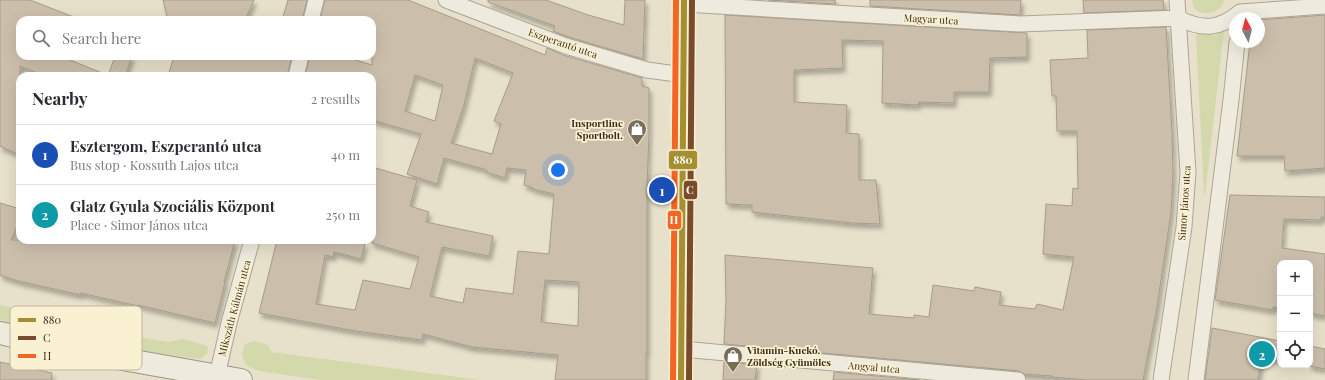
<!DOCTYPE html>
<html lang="en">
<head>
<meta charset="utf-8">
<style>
	body { margin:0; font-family:"Playfair Display",serif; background:#f2f2f3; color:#2b2b33 }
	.controls { position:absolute; right:12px; bottom:12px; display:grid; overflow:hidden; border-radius:8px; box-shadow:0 4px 16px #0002 }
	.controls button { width:36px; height:36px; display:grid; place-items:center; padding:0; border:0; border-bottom:1px solid #e1e1e2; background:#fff; color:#2b2b33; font:20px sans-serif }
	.compass { position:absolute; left:1229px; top:12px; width:36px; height:36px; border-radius:50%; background:#fff; box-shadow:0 4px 16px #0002; rotate:353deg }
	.you { position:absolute; left:558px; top:170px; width:14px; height:14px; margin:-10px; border:3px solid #fff; border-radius:50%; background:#1a73e8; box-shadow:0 0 0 6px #1a73e833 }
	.badge { display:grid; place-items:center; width:26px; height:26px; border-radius:50%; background:#1a73e8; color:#fff; font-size:13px; font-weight:700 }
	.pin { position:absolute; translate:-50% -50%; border:2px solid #fff; box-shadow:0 1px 4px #0006 }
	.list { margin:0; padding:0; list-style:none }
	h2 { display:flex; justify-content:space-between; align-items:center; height:52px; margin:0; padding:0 16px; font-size:17px }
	h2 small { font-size:13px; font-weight:400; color:#7c7c81 }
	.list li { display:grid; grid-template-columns:26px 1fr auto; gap:12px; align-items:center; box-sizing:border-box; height:60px; padding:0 16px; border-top:1px solid #e1e1e2 }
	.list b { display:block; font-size:15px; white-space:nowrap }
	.list p { margin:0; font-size:13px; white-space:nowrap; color:#7c7c81 }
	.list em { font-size:13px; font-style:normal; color:#7c7c81 }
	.icon { flex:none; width:22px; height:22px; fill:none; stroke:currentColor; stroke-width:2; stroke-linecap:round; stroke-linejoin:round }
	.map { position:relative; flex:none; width:1325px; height:380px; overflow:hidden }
	.search { position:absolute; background:#fff; box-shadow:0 4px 16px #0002; left:16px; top:16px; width:360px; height:44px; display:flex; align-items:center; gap:10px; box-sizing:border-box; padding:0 14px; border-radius:12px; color:#7c7c81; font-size:15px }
	.panel { position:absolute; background:#fff; box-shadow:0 4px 16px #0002; left:16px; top:72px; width:360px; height:172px; border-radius:12px }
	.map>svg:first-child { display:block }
</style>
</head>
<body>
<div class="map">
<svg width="1325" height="380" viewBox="0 0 1325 380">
	<defs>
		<filter id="shadow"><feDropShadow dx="2.5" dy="4.5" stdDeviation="2" flood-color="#0004"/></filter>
	</defs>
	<rect width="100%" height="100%" fill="#e7e1cb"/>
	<!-- green -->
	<path fill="#d4d9ac" d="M1192,0H1224C1223,10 1210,16 1200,12C1198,11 1196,10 1194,8Z
		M1223,30L1224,31L1205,195L1204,194L1196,35L1201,32L1208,34L1216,35Z
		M0,305L97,329L168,342L183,339L208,346L207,354L201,359C133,351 66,338 0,320Z
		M255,341L268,345L272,352L480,380H320L259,371L247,366C241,357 241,355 245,344Z"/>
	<!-- building -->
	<path fill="#cbbfac" stroke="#a79c8a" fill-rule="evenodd" filter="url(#shadow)" d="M0,0H30L79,19L78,20H20V56H60L107,75L44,76L20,66V155L0,146Z
		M163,0H254L245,20H168Z
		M288,0H307L302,20H282Z
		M325,0H408L545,55L547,48L563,55L642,78V86L649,88V132L647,189V352L646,353V380H555L558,355L472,347L423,334L422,340L350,330L259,313L277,240H352L365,244L361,259L334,252L333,257L325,255L316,304L355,310L363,280L410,289L419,257L372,243V167L417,180L410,206L429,212L426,222L493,236L489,256L442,247L430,296L463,303L466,288L513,294L518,251L549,254L554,194L533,189V188L524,185L526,170L507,168L505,178L486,172L487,170L444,158L437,184L407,174L421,134L372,120V76H305L310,56H342L372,65V20H320ZM475,58L513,73L494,121L501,124L492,154L451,143L464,105ZM415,75L443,85L435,121L405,111ZM545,280L579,282L578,326L541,322Z
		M488,0H546L588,15L624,25L625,0H645L643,59L569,37L553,31L555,26L488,2Z
		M768,0H835L836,4Z
		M870,0H1021L1020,15L870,6Z
		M1083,0H1163L1164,10L1084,13Z
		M725,15L1027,33V57L990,58L989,92H954V103L919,102L918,105L882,103L883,41L842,40L843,68L794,70V102L847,105L846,133L859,134V180H876L880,224L853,223L752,212V205L726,204Z
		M1325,15V168L1285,171L1284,156H1237L1250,42H1259V20Z
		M1166,27L1172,133L1173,175L1171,212L1157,307L1143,380H1088L1052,377V376L1024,374L1019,371L724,344L726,301L725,255L873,268L869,314L914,318V315L929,317L933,285L974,291L975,287L1001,292L999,305L1035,309L1037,304L1063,310L1074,257L1043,254L1046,204L1072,206L1073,188L1078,189L1077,131H1057L1056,96H1052L1050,60L1088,58L1087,30Z
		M115,56H132L125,76H108Z
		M174,56H292L287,76H168Z
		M1230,195L1325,197V217H1321V220L1284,219L1282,248L1325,254V316L1310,313V263H1280V308L1273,307V310L1215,300Z
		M0,203L20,209V220L11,240H235L224,282H225L215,323L138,305V306L81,293V295L18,281L0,275Z
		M1212,328L1280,341V360L1262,357L1258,380H1205Z
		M1310,346L1325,349V369L1310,366Z
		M0,362L52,373L51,380H0Z
		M724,362L757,365L755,380H723Z
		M834,372L920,380H833Z"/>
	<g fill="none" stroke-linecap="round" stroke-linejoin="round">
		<!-- street casing -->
		<g stroke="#aca595" stroke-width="17">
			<path id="street" d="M446,0L566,46L647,70L684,75
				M684,4L1020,24L1178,18C1202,30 1219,30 1240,12
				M1240,12L1325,6
				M311,20L316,0
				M296,76L301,56
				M682,349L1018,380
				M217,376L229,323L252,240
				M1161,380L1184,227L1188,172L1177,0
				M1196,380L1231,100L1237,42"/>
		</g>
		<!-- secondary casing -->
		<g stroke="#9b9585" stroke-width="24">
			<path id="secondary" d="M0,333L72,350L241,380"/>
		</g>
		<!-- primary casing -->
		<g stroke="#918b7c" stroke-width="24">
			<path id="primary" d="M681,380L684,0"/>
		</g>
		<!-- street -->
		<use href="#street" stroke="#eeeade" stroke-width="15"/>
		<!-- secondary -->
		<use href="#secondary" stroke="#eeeade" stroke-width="22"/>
		<!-- primary -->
		<use href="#primary" stroke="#e6e1ce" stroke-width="22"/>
		<!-- bus-1 casing -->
		<g stroke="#f9f1d1" stroke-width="9">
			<path id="bus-1" d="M681,380L684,0"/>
		</g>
		<!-- bus-2 casing -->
		<g stroke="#f9f1d1" stroke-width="9">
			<path id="bus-2" d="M689,380L692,0"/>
		</g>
		<!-- bus-3 casing -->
		<g stroke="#f9f1d1" stroke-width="9">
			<path id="bus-3" d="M673,380L676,0"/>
		</g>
		<!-- bus-1 -->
		<use href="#bus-1" stroke="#a59031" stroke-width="6"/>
		<!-- bus-2 -->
		<use href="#bus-2" stroke="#7a4b2a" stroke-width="6"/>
		<!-- bus-3 -->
		<use href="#bus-3" stroke="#f26522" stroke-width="6"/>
	</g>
	<!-- icons -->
	<defs>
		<g id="shop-pin" transform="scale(1)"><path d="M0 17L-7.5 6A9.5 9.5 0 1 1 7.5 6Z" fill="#786d59" stroke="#f9f1d1"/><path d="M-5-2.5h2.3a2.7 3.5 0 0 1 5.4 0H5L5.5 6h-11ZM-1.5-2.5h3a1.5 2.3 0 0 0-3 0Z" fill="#fff"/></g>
	</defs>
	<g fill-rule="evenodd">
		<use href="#shop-pin" x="637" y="129"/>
		<use href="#shop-pin" x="733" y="356"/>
	</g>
	<g text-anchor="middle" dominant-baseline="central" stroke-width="3.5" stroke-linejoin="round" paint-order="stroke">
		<!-- street labels -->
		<g font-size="10" fill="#3c2e1c" stroke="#f9f1d1">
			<text transform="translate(931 19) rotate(3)">Magyar utca</text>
			<text transform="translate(563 43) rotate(19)">Eszperantó utca</text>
			<text transform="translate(1184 203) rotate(-86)">Simor János utca</text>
			<text transform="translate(234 308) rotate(-75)">Mikszáth Kálmán utca</text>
			<text transform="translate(874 367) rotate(5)">Angyal utca</text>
		</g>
		<!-- poi labels -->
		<g font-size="10" font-weight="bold" fill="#3c2e1c" stroke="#f9f1d1" text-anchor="end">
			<text x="623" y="123">Insportline<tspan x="623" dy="12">Sportbolt.</tspan></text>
			<text x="747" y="350" text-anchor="start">Vitamin-Kuckó.<tspan x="747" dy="12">Zöldség Gyümölcs</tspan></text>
		</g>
	</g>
	<!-- legend -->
	<rect x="10" y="306" width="132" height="64" rx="6" fill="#f9f1d1" stroke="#c0b69b" stroke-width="1"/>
	<rect x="18" y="318" width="18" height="4" fill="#a59031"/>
	<rect x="18" y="336" width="18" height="4" fill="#7a4b2a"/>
	<rect x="18" y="354" width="18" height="4" fill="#f26522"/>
	<g font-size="11" fill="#3c2e1c">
		<text x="43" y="324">880</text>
		<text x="43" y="342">C</text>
		<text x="43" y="360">H</text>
	</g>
	<g stroke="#f9f1d1" stroke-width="1.5">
		<rect x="668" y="150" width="30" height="20" rx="4" fill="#a59031"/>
		<rect x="683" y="180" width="15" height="20" rx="4" fill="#7a4b2a"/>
		<rect x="667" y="210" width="15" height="20" rx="4" fill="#f26522"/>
	</g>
	<g font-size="11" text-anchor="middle" font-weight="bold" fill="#fff">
		<text x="683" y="164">880</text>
		<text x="690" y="194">C</text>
		<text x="674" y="224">H</text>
	</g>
</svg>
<div class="controls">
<button>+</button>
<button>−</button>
<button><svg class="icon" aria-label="locate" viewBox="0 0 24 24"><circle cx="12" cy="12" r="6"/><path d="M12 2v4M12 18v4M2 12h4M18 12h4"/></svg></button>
</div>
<svg class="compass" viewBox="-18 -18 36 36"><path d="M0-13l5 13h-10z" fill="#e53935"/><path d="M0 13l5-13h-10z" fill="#7c7c81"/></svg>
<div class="you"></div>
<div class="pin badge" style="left:662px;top:190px;background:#1a4fb4">1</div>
<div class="pin badge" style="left:1262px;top:354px;background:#0f9aa8">2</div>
<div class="search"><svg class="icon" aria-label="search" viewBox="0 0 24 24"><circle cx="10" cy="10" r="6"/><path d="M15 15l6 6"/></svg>Search here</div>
<section class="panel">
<h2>Nearby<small>2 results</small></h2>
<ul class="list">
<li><span class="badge" style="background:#1a4fb4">1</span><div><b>Esztergom, Eszperantó utca</b><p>Bus stop · Kossuth Lajos utca</p></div><em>40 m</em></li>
<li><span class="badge" style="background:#0f9aa8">2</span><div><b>Glatz Gyula Szociális Központ</b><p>Place · Simor János utca</p></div><em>250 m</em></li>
</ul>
</section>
</div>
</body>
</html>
